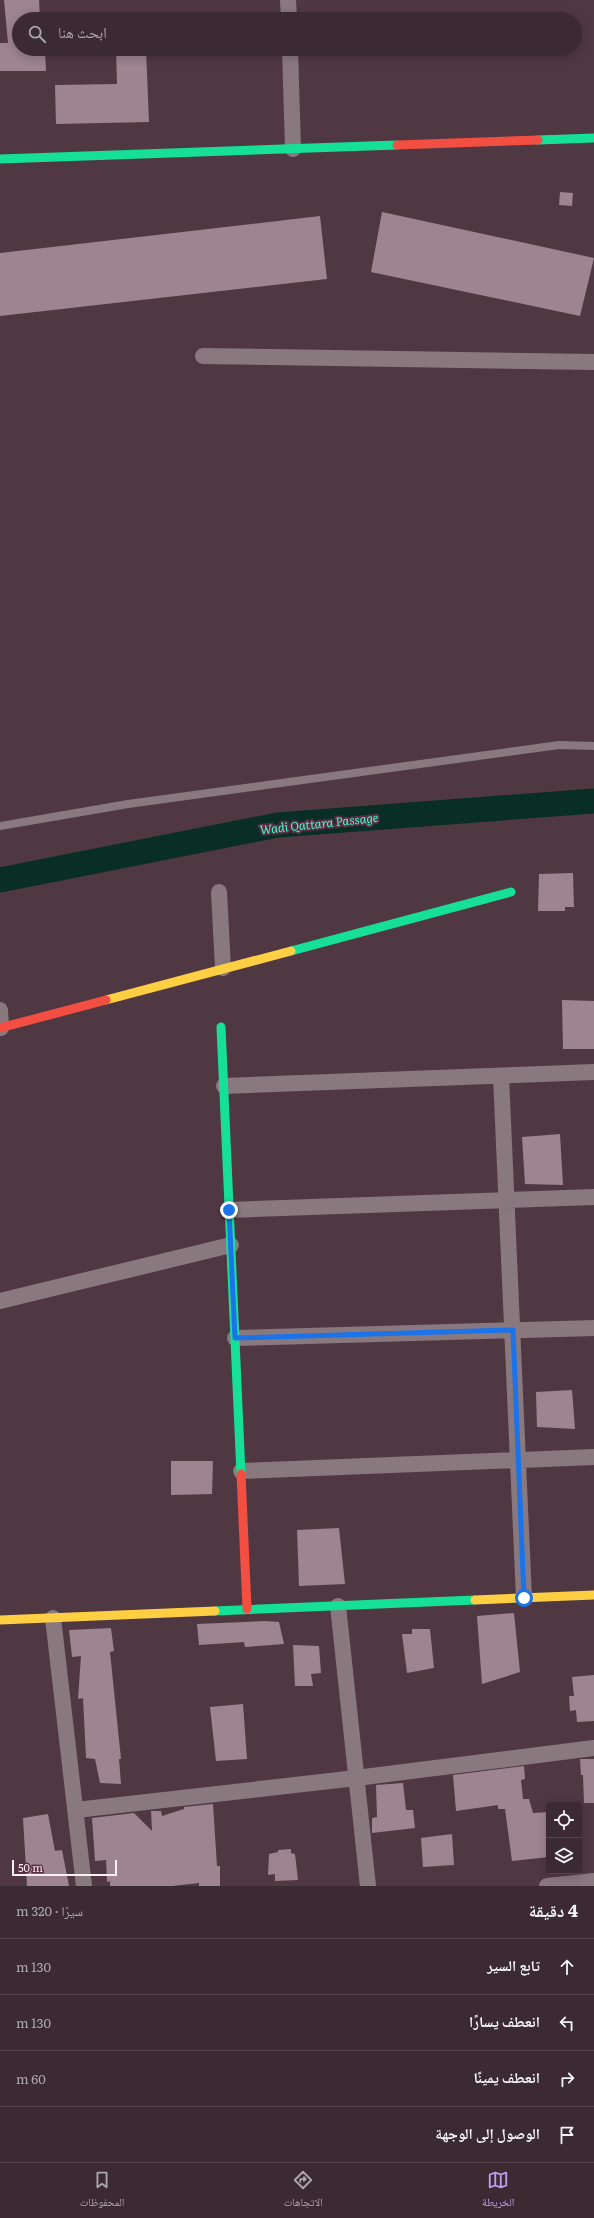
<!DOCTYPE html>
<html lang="ar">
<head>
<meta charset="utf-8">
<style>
	body { margin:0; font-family:Literata,"Noto Naskh Arabic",serif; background:#47363e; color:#f1f3f6; direction:rtl }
	.controls { position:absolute; right:12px; bottom:12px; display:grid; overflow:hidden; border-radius:4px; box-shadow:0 2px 10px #0003 }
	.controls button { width:36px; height:36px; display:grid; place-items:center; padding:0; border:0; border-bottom:1px solid #55464d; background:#3c2a32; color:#f1f3f6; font:20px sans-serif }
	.scale { position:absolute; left:12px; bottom:10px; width:105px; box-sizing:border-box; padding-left:4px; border:2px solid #fcf0f4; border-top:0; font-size:11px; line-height:14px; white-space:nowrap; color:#fcf0f4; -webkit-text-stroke:3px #5a2d42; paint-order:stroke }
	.stop { position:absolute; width:12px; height:12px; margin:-9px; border:3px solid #1a73e8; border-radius:50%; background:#fff }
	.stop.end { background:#1a73e8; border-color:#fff; box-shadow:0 1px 4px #0008 }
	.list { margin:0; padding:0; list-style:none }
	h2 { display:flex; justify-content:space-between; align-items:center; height:52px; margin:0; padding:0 16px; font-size:17px }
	h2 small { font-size:13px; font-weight:400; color:#aca7ac }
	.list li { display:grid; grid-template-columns:26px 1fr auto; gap:12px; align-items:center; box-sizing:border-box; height:56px; padding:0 16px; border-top:1px solid #55464d }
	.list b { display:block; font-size:15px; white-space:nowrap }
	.list em { font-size:13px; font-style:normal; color:#aca7ac }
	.icon { flex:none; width:22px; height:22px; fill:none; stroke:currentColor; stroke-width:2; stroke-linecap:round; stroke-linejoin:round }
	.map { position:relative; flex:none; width:594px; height:1886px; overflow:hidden; direction:ltr }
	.search { position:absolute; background:#3c2a32; box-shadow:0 2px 10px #0003; left:12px; right:12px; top:12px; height:44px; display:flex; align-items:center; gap:10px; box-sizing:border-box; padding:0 14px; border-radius:22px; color:#aca7ac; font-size:15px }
	.sheet { height:276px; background:#3c2a32 }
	nav { display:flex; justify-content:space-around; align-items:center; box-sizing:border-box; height:56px; border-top:1px solid #55464d; background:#3c2a32; font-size:11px; color:#aca7ac }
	nav a { display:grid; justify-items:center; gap:2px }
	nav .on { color:#bca0f2 }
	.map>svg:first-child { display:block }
</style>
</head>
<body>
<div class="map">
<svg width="594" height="1886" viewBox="0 0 594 1886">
	<rect width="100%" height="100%" fill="#503843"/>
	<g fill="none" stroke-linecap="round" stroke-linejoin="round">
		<!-- river -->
		<path stroke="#082e25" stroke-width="25" d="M0,880L278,825L594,801"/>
	</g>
	<!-- building -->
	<path fill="#9e8490" d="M4,0H39L40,19H19V49H45L46,71H0V43H8Z
		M116,49H146L149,122L56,124L55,85L117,84Z
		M560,192L573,193L572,206L559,205Z
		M382,212L594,258L580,316L371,272Z
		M320,216L327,279L0,316V253Z
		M573,873L574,907H565V911H538L539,874Z
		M562,1000L594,1001V1049H563Z
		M560,1134L563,1185L525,1184L522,1137Z
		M572,1390L575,1429L537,1427L536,1392Z
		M171,1461H213L212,1494L171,1495Z
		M339,1528L345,1584L299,1586L297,1530Z
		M514,1613L520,1672L482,1684L477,1616Z
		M265,1621L279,1622L284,1644L245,1647L244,1642L199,1645L197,1624Z
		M111,1628L114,1651L110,1652L121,1759H119L121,1784L100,1783L95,1759L86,1758L83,1698L78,1699L81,1656L72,1657L69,1630Z
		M412,1629H430L434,1668L407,1673L402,1634H412Z
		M293,1645L319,1646L321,1673L311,1674L313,1686H295Z
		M594,1675V1721L577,1722L576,1710L570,1711L569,1696H574L572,1677Z
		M243,1704L247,1759L216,1761L210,1707Z
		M580,1759H594V1803H584L583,1775H581Z
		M524,1766L525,1779L521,1780L523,1799H529L533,1813L549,1812V1857L512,1861L505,1809H498V1805L456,1811L453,1775Z
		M403,1783L406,1810H413L415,1828L372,1833V1818L377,1817L376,1785Z
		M213,1804L217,1866H220V1886H199V1883L172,1886H110V1881L107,1882L106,1860L95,1861L92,1818L134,1813L152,1831L151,1811H161L162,1816L184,1809V1807Z
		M48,1814L55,1851L62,1850L69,1886H27L23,1818Z
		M452,1834L454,1865L423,1867L421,1838Z
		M291,1849V1853L295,1854L298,1880L275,1881V1874L268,1875L269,1854L278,1852V1850Z"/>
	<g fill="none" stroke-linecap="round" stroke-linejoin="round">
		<!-- lane -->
		<path stroke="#8a787f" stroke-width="8" d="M0,826L128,804L559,745L594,746"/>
		<!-- street -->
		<path stroke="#8a787f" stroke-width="16" d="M288,0L289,19
			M290,49L293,149
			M203,356L594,362
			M219,892L223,968
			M0,1010L1,1028
			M501,1076L524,1598
			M224,1086L594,1072
			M229,1210L594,1197
			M0,1301L231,1245
			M235,1338L594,1328
			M241,1471L594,1457
			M338,1606L368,1886
			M53,1618L84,1886
			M76,1810L356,1778L594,1748
			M547,1886L594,1881"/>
		<!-- fast -->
		<path stroke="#16e098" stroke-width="9" d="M538,140L594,138
			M0,159L397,145
			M291,951L511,892
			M221,1027L241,1474
			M215,1611L475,1600"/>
		<!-- slow -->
		<path stroke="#ffcf43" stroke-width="9" d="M106,1000L291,951
			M475,1600L594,1595
			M0,1620L215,1611"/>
		<!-- jam -->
		<path stroke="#f24e42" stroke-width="9" d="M397,145L538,140
			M0,1028L106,1000
			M241,1474L247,1609"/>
	</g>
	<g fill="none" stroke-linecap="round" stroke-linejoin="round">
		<!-- route -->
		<path stroke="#1a73e8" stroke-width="5" d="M229,1210L235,1338L513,1330L524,1598"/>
	</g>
	<g text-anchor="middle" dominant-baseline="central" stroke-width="4" stroke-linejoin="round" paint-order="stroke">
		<!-- water labels -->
		<g font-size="12" font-style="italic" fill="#44fbce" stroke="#5a2d42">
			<text transform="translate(319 823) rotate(-6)">Wadi Qattara Passage</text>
		</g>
	</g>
</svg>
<div class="controls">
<button><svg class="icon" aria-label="locate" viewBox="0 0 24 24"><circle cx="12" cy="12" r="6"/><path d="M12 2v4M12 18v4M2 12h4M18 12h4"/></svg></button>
<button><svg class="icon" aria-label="layers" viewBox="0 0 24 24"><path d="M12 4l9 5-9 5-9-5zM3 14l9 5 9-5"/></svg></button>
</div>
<div class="scale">50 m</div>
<div class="stop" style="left:524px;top:1598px"></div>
<div class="stop end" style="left:229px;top:1210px"></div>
<div class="search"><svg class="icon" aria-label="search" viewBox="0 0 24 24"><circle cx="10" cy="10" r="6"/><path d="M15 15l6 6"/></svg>ابحث هنا</div>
</div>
<section class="sheet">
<h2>4 دقيقة<small>سيرًا · 320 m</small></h2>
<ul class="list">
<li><svg class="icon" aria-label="ahead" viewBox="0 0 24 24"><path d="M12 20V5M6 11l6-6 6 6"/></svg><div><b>تابع السير</b></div><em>130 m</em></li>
<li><svg class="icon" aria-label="left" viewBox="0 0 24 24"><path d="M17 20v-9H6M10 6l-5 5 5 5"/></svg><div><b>انعطف يسارًا</b></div><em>130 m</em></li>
<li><svg class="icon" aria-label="right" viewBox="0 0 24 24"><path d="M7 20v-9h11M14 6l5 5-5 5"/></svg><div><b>انعطف يمينًا</b></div><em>60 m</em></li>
<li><svg class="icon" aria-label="arrive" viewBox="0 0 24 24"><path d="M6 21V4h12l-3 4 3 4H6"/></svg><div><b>الوصول إلى الوجهة</b></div></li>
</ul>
</section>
<nav>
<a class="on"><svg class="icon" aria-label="map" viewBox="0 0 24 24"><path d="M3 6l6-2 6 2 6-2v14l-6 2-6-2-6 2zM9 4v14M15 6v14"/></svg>الخريطة</a>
<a><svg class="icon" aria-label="directions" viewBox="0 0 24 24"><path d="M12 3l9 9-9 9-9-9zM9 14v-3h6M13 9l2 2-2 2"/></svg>الاتجاهات</a>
<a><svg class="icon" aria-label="saved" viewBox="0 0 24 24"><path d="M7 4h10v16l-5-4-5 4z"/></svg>المحفوظات</a>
</nav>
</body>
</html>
